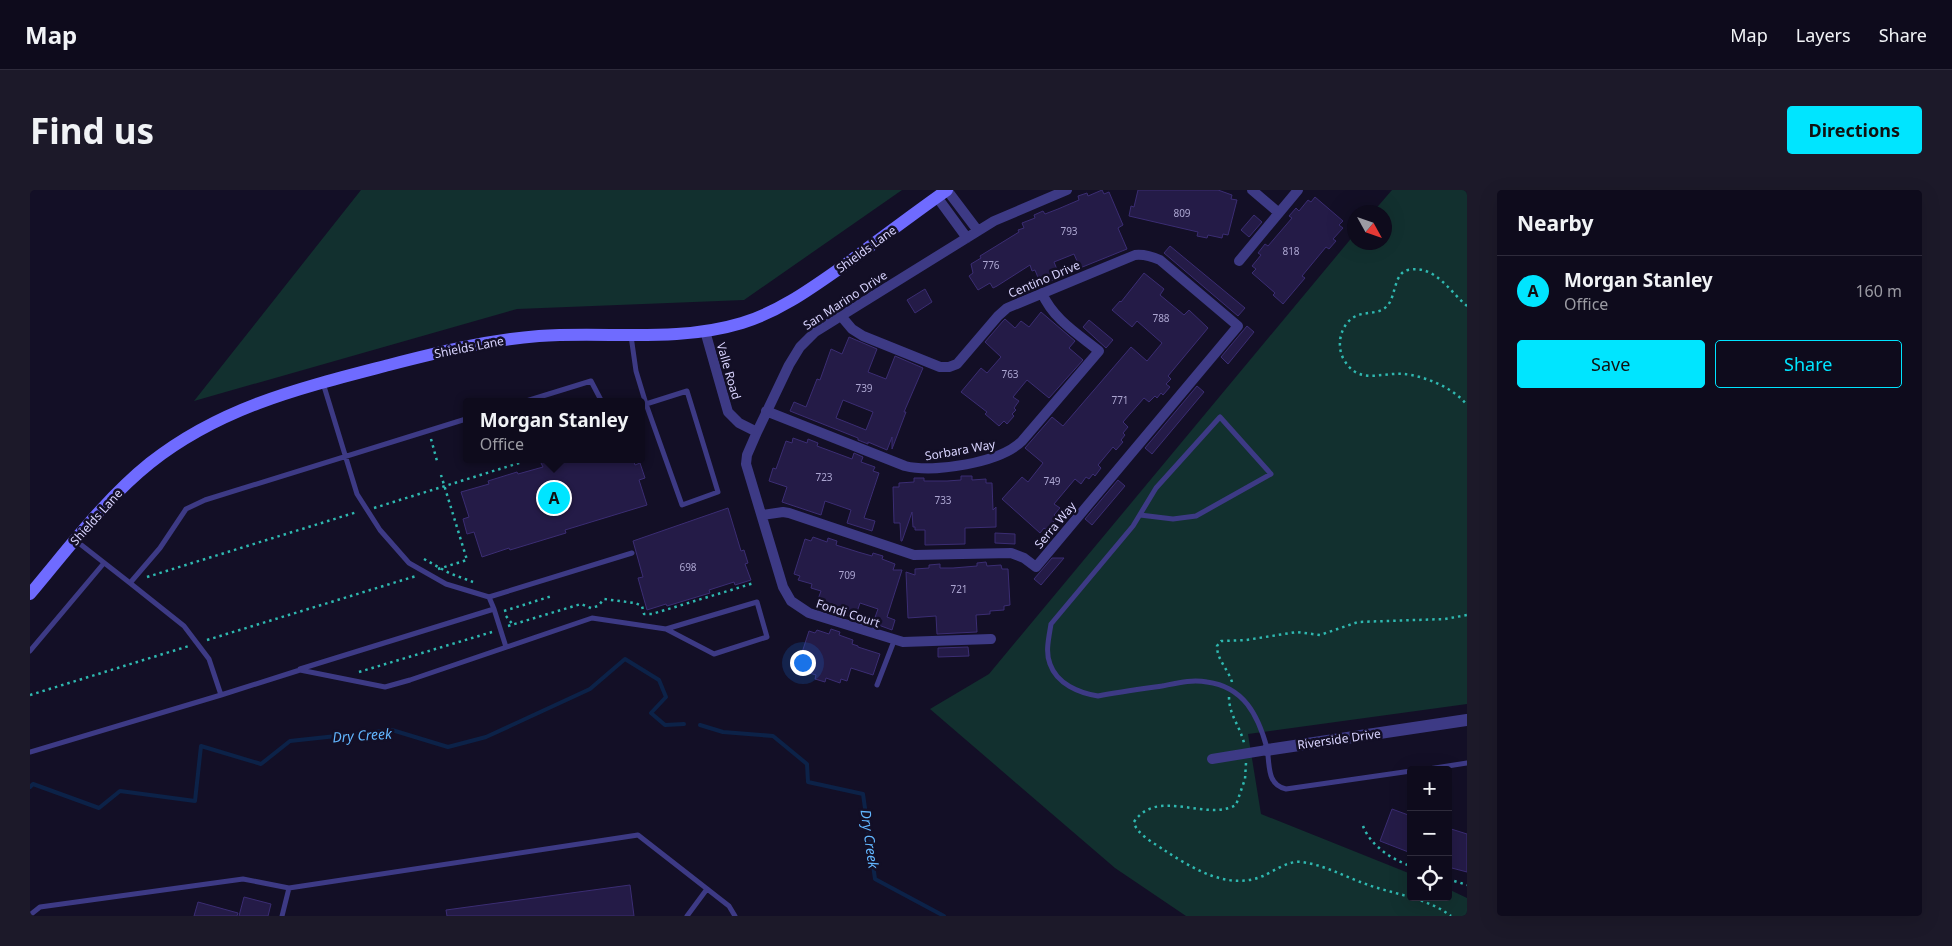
<!DOCTYPE html>
<html lang="en">
<head>
<meta charset="utf-8">
<style>
	body { margin:0; font-family:"Noto Sans",sans-serif; background:#1c1929; color:#f1f3f6 }
	.controls { position:absolute; right:15px; bottom:15px; display:grid; overflow:hidden; border-radius:5px; box-shadow:0 5px 20px #0002 }
	.controls button { width:45px; height:45px; display:grid; place-items:center; padding:0; border:0; border-bottom:1px solid #2e2b3b; background:#0e0b1c; color:#f1f3f6; font:25px sans-serif }
	.compass { position:absolute; left:1317px; top:15px; width:45px; height:45px; border-radius:50%; background:#0e0b1c; box-shadow:0 5px 20px #0002; rotate:130deg }
	.you { position:absolute; left:772px; top:472px; width:18px; height:18px; margin:-12px; border:4px solid #fff; border-radius:50%; background:#1a73e8; box-shadow:0 0 0 8px #1a73e833 }
	.badge { display:grid; place-items:center; width:32px; height:32px; border-radius:50%; background:#00e5ff; color:#111; font-size:16px; font-weight:700 }
	.pin { position:absolute; translate:-50% -50%; border:2px solid #fff; box-shadow:0 1px 5px #0006 }
	.popup { position:absolute; left:433px; top:208px; width:182px; height:65px; box-sizing:border-box; display:grid; place-content:center; border-radius:5px; background:#0e0b1c; filter:drop-shadow(0 1px 4px #0005); font-size:16px; white-space:nowrap; color:#9b9ba3 }
	.popup b { font-size:19px; color:#f1f3f6 }
	.popup::after { content:''; position:absolute; left:50%; top:100%; margin-left:-10px; border:10px solid transparent; border-top-color:#0e0b1c }
	.list { margin:0; padding:0; list-style:none }
	h2 { display:flex; justify-content:space-between; align-items:center; height:65px; margin:0; padding:0 20px; font-size:21px }
	h2 small { font-size:16px; font-weight:400; color:#9b9ba3 }
	.list li { display:grid; grid-template-columns:32px 1fr auto; gap:15px; align-items:center; box-sizing:border-box; height:70px; padding:0 20px; border-top:1px solid #2e2b3b }
	.list b { display:block; font-size:19px; white-space:nowrap }
	.list p { margin:0; font-size:16px; white-space:nowrap; color:#9b9ba3 }
	.list em { font-size:16px; font-style:normal; color:#9b9ba3 }
	.actions { display:flex; gap:10px; padding:15px 20px }
	.actions a { flex:1; padding:11px 0; border:1px solid #00e5ff; border-radius:5px; text-align:center; font-size:18px; color:#00e5ff }
	.actions .main { background:#00e5ff; color:#111 }
	.icon { flex:none; width:28px; height:28px; fill:none; stroke:currentColor; stroke-width:2; stroke-linecap:round; stroke-linejoin:round }
	.map { position:relative; flex:none; width:1437px; height:726px; overflow:hidden; border-radius:5px }
	header { display:flex; align-items:center; gap:30px; box-sizing:border-box; height:70px; padding:0 25px; background:#0e0b1c; border-bottom:1px solid #2e2b3b }
	header strong { font-size:24px }
	nav { display:flex; gap:28px; margin-inline-start:auto; font-size:18px }
	.intro { display:flex; align-items:center; justify-content:space-between; box-sizing:border-box; height:120px; padding:0 30px }
	h1 { margin:0; font-size:35px }
	.button { padding:12px 22px; border-radius:5px; background:#00e5ff; color:#111; font-size:18px; font-weight:700 }
	main { display:flex; gap:30px; padding:0 30px }
	aside { flex:1; background:#0e0b1c; border-radius:5px; box-shadow:0 5px 20px #0002 }
	.map>svg:first-child { display:block }
</style>
</head>
<body>
<header>
<strong>Map</strong>
<nav><a>Map</a><a>Layers</a><a>Share</a></nav>
</header>
<div class="intro"><h1>Find us</h1><a class="button">Directions</a></div>
<main>
<div class="map">
<svg width="1437" height="726" viewBox="0 0 1437 726">
	<rect width="100%" height="100%" fill="#130f26"/>
	<!-- green -->
	<path fill="#12302f" d="M331,0H872L714,110L487,119L164,211Z
		M1362,0H1437V514L1218,544L1231,624L1381,684V707H1418V699L1437,708V726H1156L1085,678L900,519L959,484L1324,45V52H1354V22H1343Z"/>
	<g fill="none" stroke-linecap="round" stroke-linejoin="round">
		<!-- stream -->
		<path stroke="#0c2248" stroke-width="4" d="M670,535L693,542L743,546L777,574L778,592L833,604L845,689L914,726
			M0,597L3,594L69,618L90,601L165,611L171,556L231,574L260,551L362,540L418,557L456,547L560,499L595,469L629,490L636,507L621,523L635,535L654,534"/>
	</g>
	<!-- building -->
	<path fill="#241b47" stroke="#3b2d73" fill-rule="evenodd" d="M1072,0L1074,4L1079,2L1093,35L1088,38L1097,59L1050,78L1044,64L1024,72L1030,87L1011,95L1005,80L1002,81L1000,75L967,96L963,98L960,93L948,100L939,86L943,83L941,74L951,68L950,66L989,42L988,40L994,38L992,33L1005,28L1004,25L1013,21L1015,24L1028,19L1049,10L1048,6L1057,3L1058,6Z
		M1108,0H1188L1202,5L1201,9L1207,10L1198,45L1193,44L1192,48L1178,45L1177,48L1167,46L1168,42L1099,26L1101,16L1104,17Z
		M1285,7L1313,31L1309,35L1313,38L1303,49L1306,51L1299,59L1296,57L1272,86L1275,88L1253,114L1243,105L1245,103L1222,83L1226,79L1222,76L1231,65L1228,63L1235,54L1238,56L1262,28L1259,26L1266,18L1269,21L1278,10L1281,12Z
		M1224,25L1232,32L1219,47L1211,40Z
		M1140,56L1215,118L1208,126L1134,63Z
		M1114,83L1134,99L1130,105L1154,125L1159,120L1178,138L1138,186L1141,189L1136,194L1140,197L1133,205L1131,203L1127,208L1125,206L1119,212L1114,208L1093,232L1098,237L1093,243L1095,245L1091,250L1093,252L1086,260L1083,257L1068,275L1071,278L1065,286L1063,284L1059,289L1056,287L1051,294L1045,289L1024,314L1030,318L1024,325L1027,327L1023,331L1025,333L1018,341L1014,338L1010,343L972,309L992,287L998,292L1013,273L995,258L1022,227L1033,236L1101,157L1117,171L1132,153L1107,131L1102,137L1082,120L1090,111L1091,112Z
		M895,99L902,112L885,123L877,110Z
		M1011,122L1045,151L1039,158L1053,170L1019,208L997,190L983,207L989,211L984,218L986,220L982,224L984,226L977,234L974,231L969,236L955,224L957,222L931,202L951,178L957,183L971,167L955,152L973,131L975,129L985,138L991,131L999,137Z
		M1059,130L1083,150L1076,158L1053,137Z
		M1217,136L1224,142L1198,174L1191,167Z
		M819,147L847,159L838,182L856,189L865,166L893,178L874,222H876L862,259V247L857,260L838,252V254L828,250V248L760,221L764,212L776,217L787,189L790,190L801,159L812,164ZM813,210L843,222L836,240L806,228Z
		M1167,196L1174,202L1122,264L1115,258Z
		M763,248L777,253L778,249L788,253L787,256L822,269L824,263L833,267L831,272L845,277L843,281L849,283L834,328L845,331L842,341L817,333L821,320L795,311L791,325L752,312L757,297L739,291L743,278L746,279L756,251L762,253Z
		M516,269H528L529,272L536,269H603L605,275L610,273L615,288L609,290L617,315L535,340L536,343L480,360L479,358L452,367L444,342L437,344L433,329L439,327L431,302L459,294L458,291L487,282L488,284L513,277L510,271Z
		M931,286H942V290L956,289V293H962L963,320L966,317V337L935,338V354L895,355V340H885V337H883L882,322L872,351H871L870,333H864L863,297H869V293L884,292V288H894V291H917L931,290Z
		M1088,290L1095,296L1062,335L1055,329Z
		M698,318L711,361L714,360L718,373L715,374L721,390L705,395L704,392L679,400L680,403L637,416L636,414L617,420L608,388L613,387L603,351Z
		M965,343L985,344V354L965,353Z
		M783,347L797,352L798,348L807,351L806,355L828,362L842,366L843,363L853,366L852,369L865,374L863,380H872L857,427L865,430L862,440L843,433L848,419L830,413L825,428L786,415L791,401L781,398L782,394L768,390L770,386L764,384L775,349L781,351Z
		M1022,368H1034L1011,395L1004,389Z
		M956,372L957,376L971,375L972,379H978L980,415L974,416V420L960,421V424L946,425L947,442L907,444L906,426L878,428L876,382L885,385V379L899,378V375L910,374V378H923L947,376V373Z
		M801,439L810,442L809,445L823,450L822,454L828,456V457L850,464L843,485L821,478L817,491L811,489L810,493L796,488L795,492L785,489L786,485L773,481L774,477L768,475L779,441L785,443L787,440L799,444Z
		M938,457L939,466L908,467V458Z
		M1362,619L1381,626V663L1350,651Z
		M1418,638L1437,644V682L1418,677Z
		M600,695L604,726H417L416,720Z
		M214,707L241,714L238,726H209Z
		M168,712L208,723L207,726H164Z"/>
	<g fill="none" stroke-linecap="round" stroke-linejoin="round">
		<!-- path -->
		<path stroke="#2fb8b0" stroke-width="2.5" stroke-dasharray="2.5 4" stroke-linecap="butt" d="M1437,116C1420,102 1405,74 1378,80C1364,83 1366,105 1358,115C1350,125 1337,121 1326,126C1311,133 1306,154 1313,168C1328,196 1349,182 1374,184C1395,186 1424,198 1437,215
			M401,249L407,271
			M344,318L502,269
			M394,369L419,383L443,392
			M408,379L437,370L411,285
			M117,387L327,322
			M474,421L522,406
			M476,426L483,435
			M478,436L551,414L561,418L568,416L574,409L605,413L612,416L614,424H622L724,393
			M177,450L386,386
			M329,482L462,442
			M1202,492C1198,479 1187,470 1187,456L1191,451L1216,450L1267,442L1290,445L1328,432L1415,429L1437,425
			M0,505L159,456
			M1199,507C1199,525 1210,536 1214,553
			M1216,573L1215,589L1206,615C1176,632 1127,597 1104,632C1106,644 1124,653 1134,660C1162,678 1198,701 1233,686C1244,681 1259,670 1272,672C1293,675 1312,685 1333,693C1361,704 1396,707 1421,726
			M1333,636C1340,655 1362,670 1381,676
			M1418,689L1437,695"/>
		<!-- service -->
		<path stroke="#3d3a85" stroke-width="5" d="M601,146L606,181L616,214L612,215
			M293,193L327,304L350,340L379,373L416,394L459,407L464,419
			M657,201L688,302L652,315L616,214Z
			M493,212L561,191L572,212
			M1110,325L1143,329L1166,326L1241,284L1190,227L1126,298L1103,336L1021,434C1019,447 1015,462 1020,474C1027,494 1049,503 1068,506C1089,502 1111,499 1132,496C1147,493 1162,489 1177,492C1214,497 1228,525 1237,558C1240,573 1236,595 1256,599L1381,581
			M45,350L100,393
			M459,407L602,363
			M0,461L74,373
			M270,479L464,419L476,457
			M847,495L864,451
			M191,505L270,480L355,497L380,490L562,428L636,439L727,412L737,447L684,464L636,439
			M0,562L191,505L179,469L154,436L100,393L130,358L156,319L175,310L436,229
			M1392,580L1437,573
			M0,725L10,717L213,689L259,698
			M252,726L259,698L608,645L699,716L705,726
			M657,726L677,699"/>
		<!-- minor -->
		<path stroke="#3d3a85" stroke-width="10" d="M917,0L948,41
			M1222,0L1249,23
			M907,7L937,48
			M1209,71L1268,0
			M675,141L698,222L709,233L727,242
			M736,221L875,276C904,283 970,273 992,251L1069,161C1048,144 1023,129 1012,103
			M732,325L753,322L759,323L884,365L981,363L994,368L1006,377L1208,136L1130,70C1121,66 1114,64 1105,65L977,118L968,126L927,174L919,177H910L833,146L822,139L811,126
			M961,449L873,452L779,423L761,411L753,397L716,274L717,265L727,242L759,175L770,157L785,142L964,31L1037,0
			M1182,569L1237,560"/>
		<!-- tertiary -->
		<path stroke="#3d3a85" stroke-width="12" d="M1237,560L1437,530"/>
		<!-- secondary -->
		<path stroke="#6f6bff" stroke-width="12" d="M0,404C38,359 74,310 120,273C191,217 270,198 355,176C406,163 456,150 509,146C577,141 646,153 712,133C751,121 783,97 816,74C850,49 883,24 917,0"/>
	</g>
	<g text-anchor="middle" dominant-baseline="central" stroke-width="5" stroke-linejoin="round" paint-order="stroke">
		<!-- number labels -->
		<g font-size="10" fill="#aca6d1">
			<text x="1152" y="23">809</text>
			<text x="1039" y="41">793</text>
			<text x="1261" y="61">818</text>
			<text x="961" y="75">776</text>
			<text x="1131" y="128">788</text>
			<text x="980" y="184">763</text>
			<text x="834" y="198">739</text>
			<text x="1090" y="210">771</text>
			<text x="794" y="287">723</text>
			<text x="1022" y="291">749</text>
			<text x="913" y="310">733</text>
			<text x="658" y="377">698</text>
			<text x="817" y="385">709</text>
			<text x="929" y="399">721</text>
		</g>
		<!-- street labels -->
		<g font-size="12" fill="#d9d4ff" stroke="#130f26">
			<text transform="translate(836 59) rotate(-36)">Shields Lane</text>
			<text transform="translate(1014 89) rotate(-23)">Centino Drive</text>
			<text transform="translate(815 110) rotate(-33)">San Marino Drive</text>
			<text transform="translate(439 157) rotate(-11)">Shields Lane</text>
			<text transform="translate(699 181) rotate(74)">Valle Road</text>
			<text transform="translate(930 260) rotate(-10)">Sorbara Way</text>
			<text transform="translate(66 327) rotate(-48)">Shields Lane</text>
			<text transform="translate(1025 335) rotate(-50)">Serra Way</text>
			<text transform="translate(818 423) rotate(18)">Fondi Court</text>
			<text transform="translate(1309 549) rotate(-8)">Riverside Drive</text>
		</g>
		<!-- water labels -->
		<g font-size="14" font-style="italic" fill="#62b6ff" stroke="#130f26">
			<text transform="translate(332 545) rotate(-4)">Dry Creek</text>
			<text transform="translate(840 649) rotate(82)">Dry Creek</text>
		</g>
	</g>
</svg>
<div class="controls">
<button>+</button>
<button>−</button>
<button><svg class="icon" aria-label="locate" viewBox="0 0 24 24"><circle cx="12" cy="12" r="6"/><path d="M12 2v4M12 18v4M2 12h4M18 12h4"/></svg></button>
</div>
<svg class="compass" viewBox="-18 -18 36 36"><path d="M0-13l5 13h-10z" fill="#e53935"/><path d="M0 13l5-13h-10z" fill="#9b9ba3"/></svg>
<div class="you"></div>
<div class="pin badge" style="left:524px;top:308px">A</div>
<div class="popup"><b>Morgan Stanley</b>Office</div>
</div>
<aside>
<h2>Nearby<small></small></h2>
<ul class="list">
<li><span class="badge">A</span><div><b>Morgan Stanley</b><p>Office</p></div><em>160 m</em></li>
</ul>
<div class="actions"><a class="main">Save</a><a>Share</a></div>
</aside>
</main>
</body>
</html>
